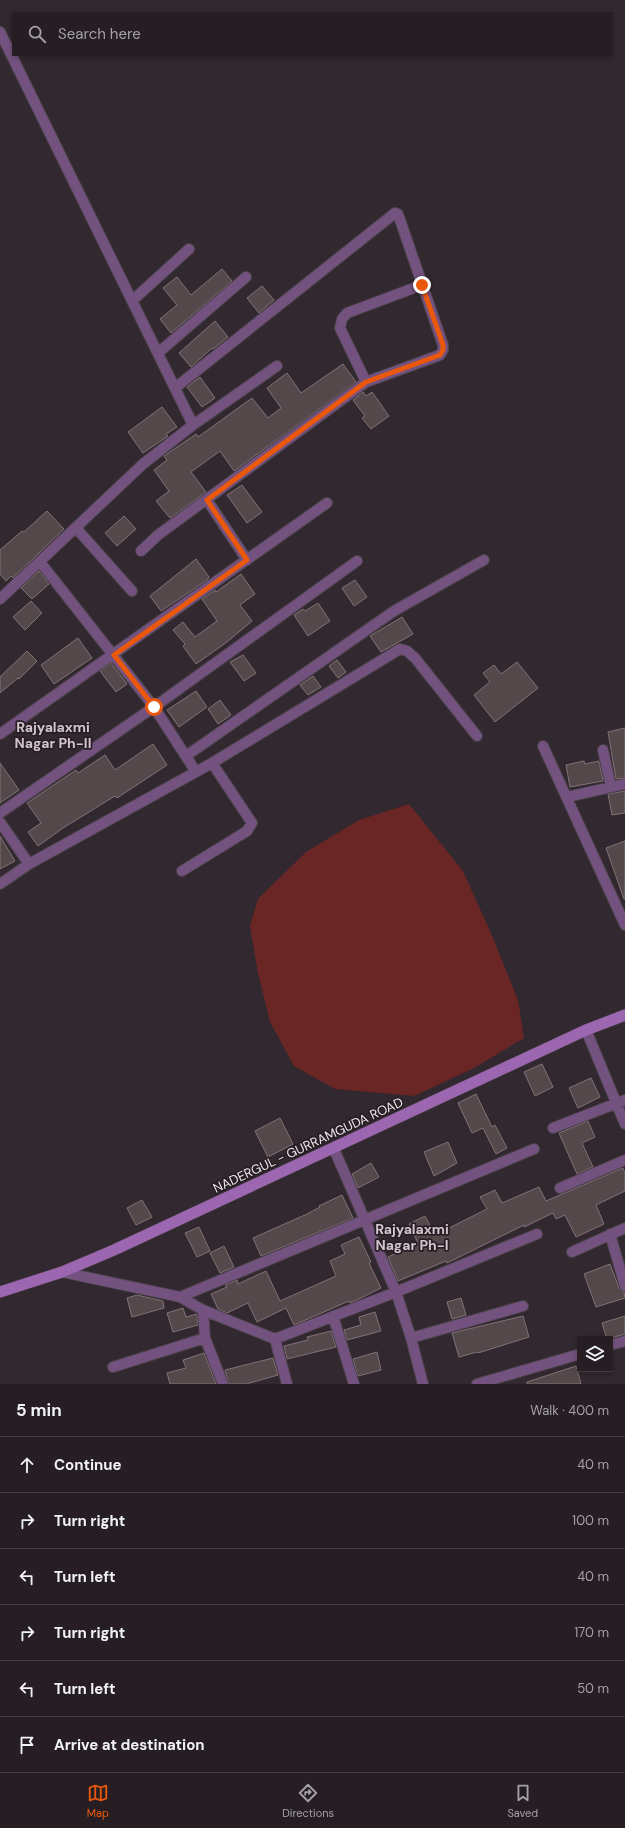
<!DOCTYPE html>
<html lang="en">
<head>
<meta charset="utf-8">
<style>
	body { margin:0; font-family:"DM Sans",sans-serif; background:#2e272b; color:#f1f3f6 }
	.controls { position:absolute; right:12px; bottom:12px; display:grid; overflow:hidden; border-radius:0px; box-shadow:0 2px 6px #0003 }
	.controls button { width:36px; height:36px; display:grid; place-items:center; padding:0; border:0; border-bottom:1px solid #423c41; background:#261e23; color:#f1f3f6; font:20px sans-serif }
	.stop { position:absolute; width:12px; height:12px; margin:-9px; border:3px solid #ea580c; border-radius:50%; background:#fff }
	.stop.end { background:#ea580c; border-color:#fff; box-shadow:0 1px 4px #0008 }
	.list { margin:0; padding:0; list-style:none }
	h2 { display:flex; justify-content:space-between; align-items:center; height:52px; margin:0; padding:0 16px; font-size:17px }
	h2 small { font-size:13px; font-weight:400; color:#a4a2a6 }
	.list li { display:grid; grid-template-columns:26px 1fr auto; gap:12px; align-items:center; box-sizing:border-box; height:56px; padding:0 16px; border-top:1px solid #423c41 }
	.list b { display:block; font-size:15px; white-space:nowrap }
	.list em { font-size:13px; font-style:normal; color:#a4a2a6 }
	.icon { flex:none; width:22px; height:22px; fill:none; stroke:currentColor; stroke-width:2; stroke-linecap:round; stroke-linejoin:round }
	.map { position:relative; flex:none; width:625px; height:1384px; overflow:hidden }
	.search { position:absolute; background:#261e23; box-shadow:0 2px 6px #0003; left:12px; right:12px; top:12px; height:44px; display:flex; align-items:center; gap:10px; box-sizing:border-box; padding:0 14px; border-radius:0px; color:#a4a2a6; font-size:15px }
	.sheet { height:388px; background:#261e23 }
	nav { display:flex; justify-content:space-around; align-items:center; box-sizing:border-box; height:56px; border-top:1px solid #423c41; background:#261e23; font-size:11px; color:#a4a2a6 }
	nav a { display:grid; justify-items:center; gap:2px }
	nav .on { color:#ea580c }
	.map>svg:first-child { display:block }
</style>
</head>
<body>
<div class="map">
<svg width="625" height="1384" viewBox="0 0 625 1384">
	<rect width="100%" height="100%" fill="#32282f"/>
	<!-- pitch -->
	<path fill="#692625" d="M409,804L463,871L493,938L518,1000L524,1038L474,1068L414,1096L335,1089L294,1066L270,1022L258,973L250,926L258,899L306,852L359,820Z"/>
	<!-- building -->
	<path fill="#55484b" stroke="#817276" d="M222,269L232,281L171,333L160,319L177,305L163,288L177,277L191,295Z
		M262,286L274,300L259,313L247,298Z
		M215,321L228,337L213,349L212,348L191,367L179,353Z
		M343,364L356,382L234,471L220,451L191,472L206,492L170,518L156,501L169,491L154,470L167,460L164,456L196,434L198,437L252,398L268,418L281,408L267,388L287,373L301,393Z
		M200,377L215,398L202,407L187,387Z
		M363,392L366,396L372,392L389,416L371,429L362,418L365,416L353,400Z
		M162,407L177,427L166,434L168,436L143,453L128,432Z
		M242,485L262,512L247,523L227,495Z
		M47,511L64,529L13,578L11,576L6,581L0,574V550L22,531L24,532Z
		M124,516L136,529L117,546L105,533Z
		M196,559L209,577L207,580L161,611L150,596Z
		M39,571L49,584L32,599L21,588Z
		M241,574L255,594L240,605L252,621L227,642L196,664L183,646L185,644L173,630L183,622L195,637L217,621L202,599L215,590L216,592Z
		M355,580L367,597L354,606L342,588Z
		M31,601L42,613L25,630L13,617Z
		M318,603L330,621L308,636L294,615L303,609L305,611Z
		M402,617L413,634L381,652L370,636Z
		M78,638L92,658L54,684L41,665Z
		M27,651L37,661L19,679L18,678L0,693V677Z
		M243,655L256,673L244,681L230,662Z
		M337,660L346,672L338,678L329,666Z
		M517,662L538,688L495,722L474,695L490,682L483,673L494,665L501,674Z
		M111,663L127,684L116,692L100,671Z
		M313,676L321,687L308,695L300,685Z
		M196,691L207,707L179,727L167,710Z
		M220,700L231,715L218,724L208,709Z
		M625,728V778L616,779L608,732Z
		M153,744L167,765L117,798L115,796L63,828L38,846L28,832L41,823L27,803L76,770L78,773L105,755L115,770Z
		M584,761L585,764L599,761L603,781L570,787L566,765Z
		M0,763L19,790L0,803Z
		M625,791V813L612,815L608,794Z
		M0,836L15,861L0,869Z
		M625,841V899H624L606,848Z
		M542,1064L553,1087L535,1096L524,1072Z
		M591,1078L600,1097L578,1108L569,1088Z
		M476,1094L492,1127L495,1125L507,1148L496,1154L483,1128L472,1133L458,1103Z
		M280,1118L293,1144L268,1157L255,1131Z
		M588,1121L595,1137L582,1143L593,1167L577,1174L559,1133Z
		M448,1142L457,1163L434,1176L424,1152Z
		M371,1163L379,1177L358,1188L352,1174Z
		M623,1168L625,1173V1191L596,1205L604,1224L576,1237L565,1215L556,1219L553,1213L524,1227V1225L447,1263L446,1261L398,1281L388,1257L418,1243L409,1224L425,1216L435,1235L487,1209L480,1197L495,1190L502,1203L539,1187L546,1201Z
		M342,1195L353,1218L261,1256L253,1238L307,1214L320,1207L319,1206Z
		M142,1200L152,1217L136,1225L127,1208Z
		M199,1227L210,1251L197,1257L185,1233Z
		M359,1237L371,1262L369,1263L381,1288L355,1301L350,1303L349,1301L294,1325L286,1308L257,1322L248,1303L227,1313L218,1309L211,1294L227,1287L225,1285L237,1280L238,1284L266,1271L280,1301L336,1276L330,1261L345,1254L341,1245Z
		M224,1246L234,1267L220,1273L210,1253Z
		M610,1264L619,1288L624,1292L625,1298L596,1307L584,1274Z
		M137,1295L163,1301L164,1308L132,1317L127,1298Z
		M461,1298L466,1315L452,1319L447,1302Z
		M183,1308L186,1317L197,1314L198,1325L173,1332L167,1313Z
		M375,1312L381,1331L347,1340L344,1330L361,1325L359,1317Z
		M523,1316L529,1337L478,1353L477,1352L459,1357L452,1333Z
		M625,1316V1334L607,1339L602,1323Z
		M331,1331L336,1347L287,1359L284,1346L308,1340L307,1337Z
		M377,1352L381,1370L358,1376L353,1359Z
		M204,1353L216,1384H170L167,1373L186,1368L183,1360Z
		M273,1358L278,1375L246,1384H229L225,1370Z
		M576,1366L581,1384H527V1382Z"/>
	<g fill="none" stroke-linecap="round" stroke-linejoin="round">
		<!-- minor casing -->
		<g stroke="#4c434a" stroke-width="12">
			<path id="minor" d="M0,32L193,425
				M133,300L189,249
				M158,353L246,277
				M366,382L340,328L342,319L347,313L422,285
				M207,500L247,560
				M76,528L132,591
				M141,551L158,535L366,382L440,355L443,350V345L398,214L395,213L175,388
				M40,562L154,707L196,772
				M0,599L143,464L193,425L277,366
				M0,734L327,503
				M543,746L625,925
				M603,750L611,787
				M186,756L394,611L484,560
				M567,797L625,784
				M0,813L154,707L357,561
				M0,822L29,864
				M182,871L247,831L252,823L212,763
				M0,884L29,864L212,763L400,649L407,651L415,658L477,736
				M586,1030L625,1124
				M553,1128L625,1100
				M334,1149L396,1292L411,1338L423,1384
				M560,1188L625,1160
				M610,1234L625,1286
				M572,1252L625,1228
				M62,1272L180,1297L203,1310L275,1339L396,1292L537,1234
				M180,1297L534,1149
				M203,1310L205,1338L223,1384
				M333,1316L354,1384
				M411,1338L523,1306
				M275,1339L287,1384
				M610,1345L625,1341
				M113,1367L205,1338
				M477,1384L580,1354"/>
		</g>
		<!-- secondary casing -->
		<g stroke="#4c434a" stroke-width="12">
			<path id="secondary" d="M0,1292L62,1272L114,1250L586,1030L625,1015"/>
		</g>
		<!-- minor -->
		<use href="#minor" stroke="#735280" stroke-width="10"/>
		<!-- secondary -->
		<use href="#secondary" stroke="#9c66b0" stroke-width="11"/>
	</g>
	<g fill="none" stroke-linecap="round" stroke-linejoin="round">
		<!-- route -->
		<path stroke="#ea580c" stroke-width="5" d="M154,707L114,655L247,560L207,500L366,382L440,355L443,350V345L422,285"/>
	</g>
	<g text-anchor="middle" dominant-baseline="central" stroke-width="3.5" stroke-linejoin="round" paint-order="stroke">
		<!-- street labels -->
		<g font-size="13" fill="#efe9ed" stroke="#281e25">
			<text transform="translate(308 1145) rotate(-25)">NADERGUL - GURRAMGUDA ROAD</text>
		</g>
		<!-- neighbourhood labels -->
		<g font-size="14" font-weight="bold" fill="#d3c5ce" stroke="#281e25">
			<text x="53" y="727">Rajyalaxmi<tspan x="53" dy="16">Nagar Ph-II</tspan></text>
			<text x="412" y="1229">Rajyalaxmi<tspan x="412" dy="16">Nagar Ph-I</tspan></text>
		</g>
	</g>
</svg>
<div class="controls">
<button><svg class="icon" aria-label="layers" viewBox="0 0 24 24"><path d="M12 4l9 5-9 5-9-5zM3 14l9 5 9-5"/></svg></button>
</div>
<div class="stop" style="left:154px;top:707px"></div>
<div class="stop end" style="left:422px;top:285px"></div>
<div class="search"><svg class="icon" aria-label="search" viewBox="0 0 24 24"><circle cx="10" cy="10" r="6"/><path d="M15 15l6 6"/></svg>Search here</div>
</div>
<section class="sheet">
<h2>5 min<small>Walk · 400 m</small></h2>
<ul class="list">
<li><svg class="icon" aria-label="ahead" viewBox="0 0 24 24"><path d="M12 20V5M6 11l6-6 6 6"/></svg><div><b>Continue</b></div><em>40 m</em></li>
<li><svg class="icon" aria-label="right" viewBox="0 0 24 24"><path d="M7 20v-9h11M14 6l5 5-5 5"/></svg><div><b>Turn right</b></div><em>100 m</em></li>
<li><svg class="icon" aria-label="left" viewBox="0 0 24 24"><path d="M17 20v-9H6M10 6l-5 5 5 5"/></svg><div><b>Turn left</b></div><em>40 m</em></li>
<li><svg class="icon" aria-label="right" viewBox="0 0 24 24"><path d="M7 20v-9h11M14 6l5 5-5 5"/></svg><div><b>Turn right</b></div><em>170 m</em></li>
<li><svg class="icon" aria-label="left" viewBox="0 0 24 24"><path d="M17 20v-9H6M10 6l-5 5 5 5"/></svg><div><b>Turn left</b></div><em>50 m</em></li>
<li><svg class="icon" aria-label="arrive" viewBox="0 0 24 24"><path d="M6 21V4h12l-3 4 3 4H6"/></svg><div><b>Arrive at destination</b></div></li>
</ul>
</section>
<nav>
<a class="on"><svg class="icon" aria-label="map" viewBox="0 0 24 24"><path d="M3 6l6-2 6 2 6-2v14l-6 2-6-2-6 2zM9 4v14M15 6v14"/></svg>Map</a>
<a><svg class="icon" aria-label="directions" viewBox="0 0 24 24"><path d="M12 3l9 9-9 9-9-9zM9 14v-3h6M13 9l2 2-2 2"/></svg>Directions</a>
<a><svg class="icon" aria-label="saved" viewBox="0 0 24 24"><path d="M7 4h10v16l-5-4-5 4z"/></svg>Saved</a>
</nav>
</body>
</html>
